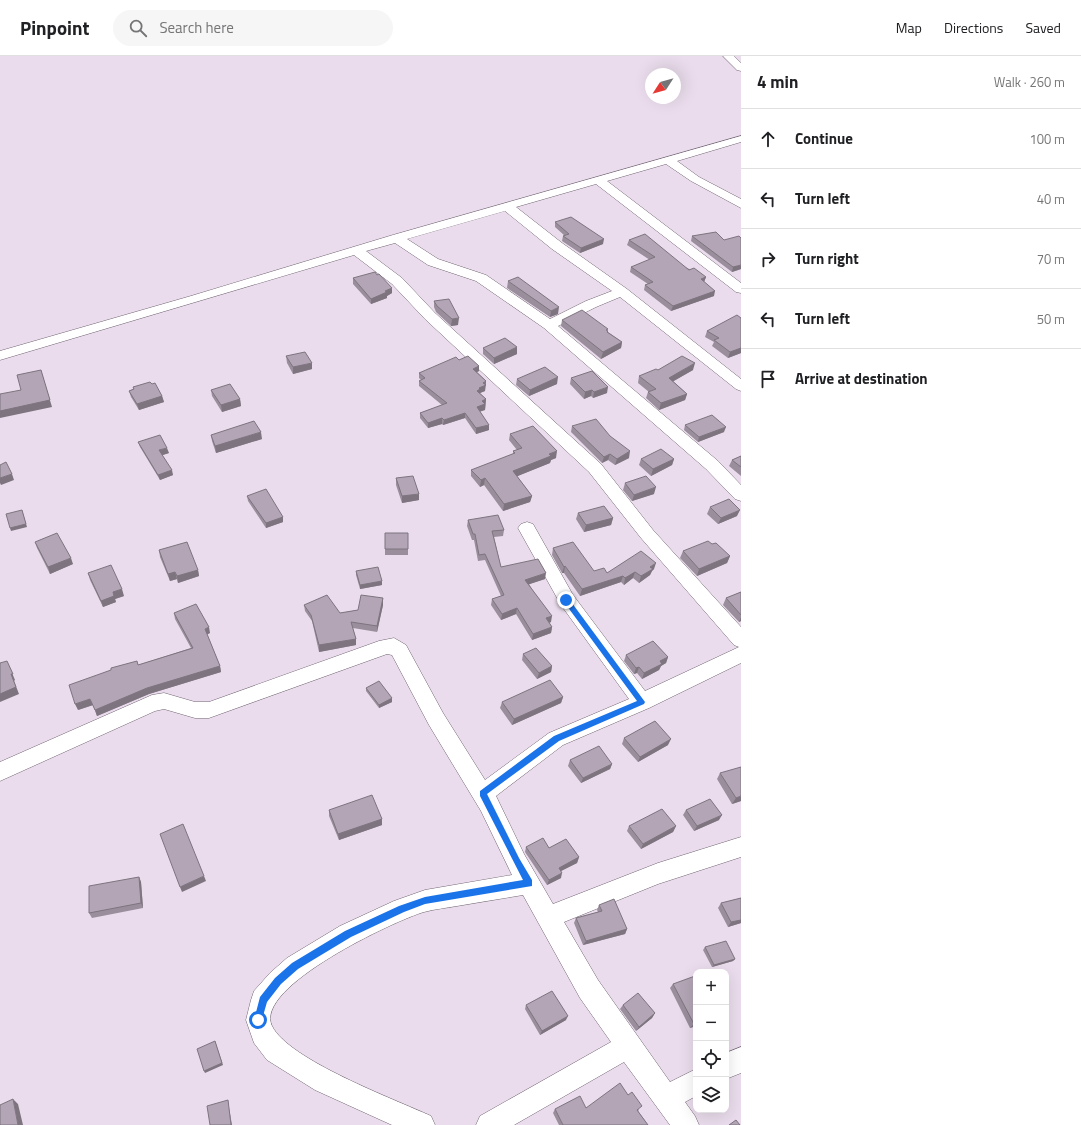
<!DOCTYPE html>
<html lang="en">
<head>
<meta charset="utf-8">
<style>
	body { margin:0; font-family:"Titillium Web",sans-serif; background:#f6f6f6; color:#202124 }
	.controls { position:absolute; right:12px; bottom:12px; display:grid; overflow:hidden; border-radius:8px; box-shadow:0 4px 16px #0002 }
	.controls button { width:36px; height:36px; display:grid; place-items:center; padding:0; border:0; border-bottom:1px solid #e0e0e0; background:#fff; color:#202124; font:20px sans-serif }
	.compass { position:absolute; left:645px; top:12px; width:36px; height:36px; border-radius:50%; background:#fff; box-shadow:0 4px 16px #0002; rotate:234deg }
	.stop { position:absolute; width:12px; height:12px; margin:-9px; border:3px solid #1a73e8; border-radius:50%; background:#fff }
	.stop.end { background:#1a73e8; border-color:#fff; box-shadow:0 1px 4px #0008 }
	.list { margin:0; padding:0; list-style:none }
	h2 { display:flex; justify-content:space-between; align-items:center; height:52px; margin:0; padding:0 16px; font-size:17px }
	h2 small { font-size:13px; font-weight:400; color:#757577 }
	.list li { display:grid; grid-template-columns:26px 1fr auto; gap:12px; align-items:center; box-sizing:border-box; height:60px; padding:0 16px; border-top:1px solid #e0e0e0 }
	.list b { display:block; font-size:15px; white-space:nowrap }
	.list em { font-size:13px; font-style:normal; color:#757577 }
	.icon { flex:none; width:22px; height:22px; fill:none; stroke:currentColor; stroke-width:2; stroke-linecap:round; stroke-linejoin:round }
	.map { position:relative; flex:none; width:741px; height:1069px; overflow:hidden }
	header { display:flex; align-items:center; gap:24px; box-sizing:border-box; height:56px; padding:0 20px; background:#fff; border-bottom:1px solid #e0e0e0 }
	header strong { font-size:19px }
	nav { display:flex; gap:22px; margin-inline-start:auto; font-size:14px }
	.search { width:280px; height:36px; background:#f6f6f6; display:flex; align-items:center; gap:10px; box-sizing:border-box; padding:0 14px; border-radius:22px; color:#757577; font-size:15px }
	main { display:flex }
	aside { flex:1; background:#fff }
	.map>svg:first-child { display:block }
</style>
</head>
<body>
<header>
<strong>Pinpoint</strong>
<div class="search"><svg class="icon" aria-label="search" viewBox="0 0 24 24"><circle cx="10" cy="10" r="6"/><path d="M15 15l6 6"/></svg>Search here</div>
<nav><a>Map</a><a>Directions</a><a>Saved</a></nav>
</header>
<main>
<div class="map">
<svg width="741" height="1069" viewBox="0 0 741 1069">
	<rect width="100%" height="100%" fill="#eadcec"/>
	<g fill="none" stroke-linecap="round" stroke-linejoin="round">
		<!-- minor casing -->
		<g stroke="#706472" stroke-width="1">
			<path id="minor" d="M723,0H734L741,7V15L737,14Z
				M741,80V86L677,105L699,121L741,143V152L691,125L666,108L607,125L741,227V237L736,236L596,128L516,151L562,187L627,233L741,323V335L736,333L620,241L596,251L558,270L718,405L741,429V445L735,443L706,413L544,272L476,225L428,209L395,187L366,195L402,222L435,257L601,408L653,474L741,571V607L649,652L563,689L496,740L524,798L553,848L658,807L741,781V801L658,828L564,866L598,924L670,1026L696,1013V1040L685,1046L695,1060L699,1069H670L624,1006L514,1069H476L480,1060L611,986L580,942L523,839C501,843 479,846 457,850C446,852 435,853 424,856C396,864 253,931 272,970C289,1004 394,1043 431,1060L435,1069H392L315,1034L267,1004L254,987L246,964L251,944L254,935L270,917L287,902L340,870L394,845L425,834L512,819L481,755L429,669L392,599L387,598L209,662H195L164,653L155,655L0,725V706L152,639L164,637L195,646H209L379,585L394,582L406,589L443,657L485,724L549,677L629,643L561,549L518,472L521,468L527,466L533,468L573,539L645,635L739,591L734,589L641,482L589,416L425,263L392,228L354,199L0,304V295L191,240L393,179ZM505,155L552,193L612,235L586,245L550,263L486,219L438,203L407,183Z
				M741,991V1017L726,1023V997Z"/>
		</g>
		<!-- minor -->
		<use href="#minor" fill="#fff" fill-rule="evenodd"/>
	</g>
	<!-- wall -->
	<path fill="#9a8e9c" d="M555,166L603,188L580,197L562,185L563,180H565L555,171Z
		M692,180L741,213L732,216L691,185Z
		M629,184L706,221L704,226L714,240L671,255L644,234L645,229L648,228L630,216L631,211L650,204L627,189Z
		M353,222L392,237L387,240V242L371,248L353,228Z
		M508,225L558,258L550,261L507,232Z
		M434,245L458,269L451,270L436,256L434,251Z
		M741,262V297L728,302L712,290L714,286L705,281L707,275Z
		M562,264L608,275V276L622,286L621,292L601,303L561,270Z
		M483,292L517,298L494,308L483,298Z
		M286,300L312,313L293,318L287,307Z
		M459,304L479,310V315L477,316L486,325L485,335L480,337L486,343L485,354L480,355L489,374L476,378L465,362L443,369L442,368L428,372L420,362V357L442,349L419,330V325L421,324L419,322V317Z
		M658,314H693L673,325L687,338L685,344L659,354L646,342L648,336H649L638,327L639,320Z
		M571,322L607,337L593,342L591,340L584,343L570,328Z
		M517,323L557,328L529,340L516,329Z
		M152,328L162,340L164,346L139,354L131,341L129,335L133,333V331Z
		M211,334L240,343L241,350L222,356L212,340Z
		M685,369L724,376L698,386L684,374Z
		M572,370L629,402L615,409L608,404L602,407L571,376Z
		M510,378L556,402L551,404L550,407L517,420L532,440L530,446L503,455L484,429L480,431L471,420V414L513,398V395L517,394L509,384Z
		M211,379L262,383L216,397L212,385Z
		M138,386L169,397L162,399L173,419L160,424L140,391Z
		M741,400V420L729,410L732,404Z
		M641,403H674L672,409L651,420L639,409Z
		M396,422L419,444L402,447L396,429Z
		M625,427L654,438L632,445L623,434Z
		M247,440L283,461V466L266,472L248,445Z
		M710,451L737,460L718,468L707,458Z
		M578,457L613,462L611,469L584,476L576,463Z
		M468,464L504,474L503,480L494,481L501,511L545,523L529,528L551,566L549,567L552,571L551,577L532,584L516,558L501,564L491,549L492,543L501,540L485,504L478,505L474,484H472L467,470Z
		M385,477L408,493V499H385Z
		M35,486L73,508L50,518L37,492Z
		M712,488L730,500L727,507L697,520L680,502L683,495Z
		M553,492L594,515L607,517L654,513L652,515L650,519L639,527L633,522L624,529L621,526L580,540L564,517H562L552,499Z
		M159,494L198,514L199,520L178,527L177,523L170,525L160,501Z
		M356,515L382,529L360,533L356,519Z
		M88,517L124,540L115,543L116,546L103,551L90,524Z
		M741,536V565L739,566L723,549L726,542Z
		M383,542V549L377,576L353,572L356,583V589L319,596L312,565L305,555L304,549L340,557L358,554Z
		M174,557L210,577L207,578L220,610L221,616L149,638L97,660L93,649L78,654L138,609L191,592L175,563Z
		M523,598L552,610L551,616L537,623L522,604Z
		M626,599L668,601L666,607L661,610L659,614L642,623L637,617L634,618L624,605Z
		M366,632L392,646L379,652L366,635Z
		M563,641L561,647L512,669L500,652L502,646Z
		M624,682L668,689L638,706L622,688Z
		M570,704L612,708L610,713L581,727L568,710Z
		M720,717L741,745L732,748L717,723Z
		M329,754L382,763V769L339,784L329,760Z
		M686,754L719,764L694,775L683,759Z
		M629,770H676L673,776L641,793L627,775Z
		M526,791L549,792L579,801L577,807L561,815V822L547,829L525,796Z
		M139,821L141,826L143,852L92,862L89,857Z
		M741,842V867L728,871L718,852L721,847Z
		M599,849L627,873L625,878L583,889L574,867L576,862L598,856L597,854Z
		M705,891L735,903L733,905L712,911L703,894Z
		M673,928L696,970L690,972L670,932Z
		M526,949L566,964L540,979L525,953Z
		M623,949L655,957L652,962L636,975L620,953Z
		M628,1039L639,1054L638,1055L648,1069H559L553,1057L555,1053L586,1052Z"/>
	<!-- shaded-wall -->
	<path fill="#7d747f" d="M604,183L603,188L580,197L581,192Z
		M741,209V213L732,216L733,211Z
		M706,221L704,226L701,223Z
		M392,232V237L387,240V242L371,248V243L385,235Z
		M715,235L714,240L671,255L673,250Z
		M559,251L558,258L550,261L551,255Z
		M459,262L458,269L451,270L452,263Z
		M622,286L621,292L601,303L603,296Z
		M517,291V298L494,308V302Z
		M741,292V297L728,302L730,296Z
		M312,307V313L293,318V311Z
		M695,307L693,314L667,329L669,322Z
		M479,310V315L473,318V313Z
		M41,314L52,351L0,362V355Z
		M558,321L557,328L529,340L530,334Z
		M486,325L485,335L480,337L479,339L477,335L483,327Z
		M608,331L607,337L593,342L594,336Z
		M592,334L591,340L584,343L585,336Z
		M687,338L685,344L659,354L661,347Z
		M162,340L164,346L139,354L137,348Z
		M240,343L241,350L222,356L221,349Z
		M486,343L485,354L476,357L477,351L482,345Z
		M465,357V362L443,369L444,364Z
		M442,362V368L428,372V367Z
		M489,369V374L476,378V372Z
		M726,371L724,376L698,386L699,381Z
		M261,376L262,383L216,397L215,390Z
		M167,392L169,397L160,400L159,394Z
		M557,395L556,402L551,404L550,407L513,422V415L549,398Z
		M630,395L629,402L615,409L617,403Z
		M610,398L608,404L602,407L604,401Z
		M674,403L672,409L651,420L653,413Z
		M172,414L173,419L160,424L158,419Z
		M12,418L14,424L1,429L0,427V422Z
		M485,422L484,429L480,431L481,424Z
		M656,431L654,438L632,445L634,439Z
		M419,438V444L402,447V440Z
		M532,440L530,446L503,455L504,448Z
		M22,454L27,471L11,475L10,472Z
		M740,454L737,460L718,468L721,462Z
		M283,461V466L266,472V467Z
		M613,462L611,469L584,476L586,469Z
		M730,500L727,507L697,520L699,513Z
		M71,502L73,508L50,518L48,511Z
		M656,507L654,513L652,515L650,519L639,527L641,520L650,511Z
		M565,510L564,517H562L564,511Z
		M198,514L199,520L178,527L177,520Z
		M175,516L177,523L170,525L168,518Z
		M635,516L633,522L624,529L625,522Z
		M546,517L545,523L524,530L525,524Z
		M623,520L621,526L580,540L582,533Z
		M382,525V529L360,533V529Z
		M122,533L124,540L115,543L116,546L103,551L101,545L113,536Z
		M383,542V549L377,576V570Z
		M517,552L516,558L501,564L502,558Z
		M552,560L551,566L545,568L546,562Z
		M741,561V565L739,566Z
		M209,571L210,577L206,579L205,573Z
		M552,571L551,577L532,584L533,578Z
		M356,583V589L319,596V589Z
		M668,601L666,607L661,610L659,614L642,623L644,617L660,605Z
		M7,605L15,624L14,625L19,638L0,646V638L11,618Z
		M220,610L221,616L149,638L97,660L95,654L147,632Z
		M552,610L551,616L537,623L539,617Z
		M639,611L637,617L634,618L636,612Z
		M563,641L561,647L512,669L514,663Z
		M392,642V646L379,652V649Z
		M90,643L93,649L78,654L75,648Z
		M671,683L668,689L638,706L640,701Z
		M612,708L610,713L581,727L583,722Z
		M741,740V745L732,748L736,742Z
		M722,759L719,764L694,775L697,770Z
		M382,763V769L339,784L338,778Z
		M676,770L673,776L641,793L643,788Z
		M579,801L577,807L557,817L559,812Z
		M562,817L561,822L547,829L549,824Z
		M204,820L206,825L182,836L180,831Z
		M139,821L141,826L143,852L141,847Z
		M741,864V867L728,871L731,866Z
		M627,873L625,878L583,889L586,885Z
		M735,903L733,905L712,911L714,909Z
		M655,957L652,962L636,975L639,971Z
		M568,960L566,964L540,979L542,975Z
		M696,967V970L690,972L694,968Z
		M215,985L223,1009L205,1017L204,1015Z
		M13,1043L18,1048L23,1069H18Z
		M228,1044V1046L232,1069H231Z"/>
	<!-- building -->
	<path fill="#b3a5b5" stroke="#7d747f" d="M571,161L604,183L581,192L563,180L569,178L555,166Z
		M716,176L724,184L739,180L741,182V209L733,211L692,180Z
		M645,178L689,214L694,212L706,221L701,223L715,235L673,250L645,229L653,226L631,211L655,201L629,184Z
		M375,216L377,219L379,218L392,232L385,235L387,236L371,243L353,222Z
		M518,221L559,251L551,255L508,225Z
		M449,243L459,262L452,263L437,250L434,245Z
		M582,254L608,273L606,274L608,275L607,276L622,286L603,296L562,264Z
		M737,259L741,262V292L730,296L714,284L719,282L707,275Z
		M505,282L517,291L494,302L483,292Z
		M305,296L312,307L293,311L286,300Z
		M468,300L479,310L473,313L486,325L483,327L486,329L479,332L480,333L477,335L486,343L482,345L485,348L477,351L489,369L476,372L465,357L444,364L442,362L428,367L420,357L447,347L419,325L425,322L419,317L456,301L459,304Z
		M682,300L695,307L669,322L687,338L661,347L648,336L656,333L639,320L656,313L658,314Z
		M545,311L558,321L530,334L517,323Z
		M41,314L50,344L0,355V338L21,334L17,319Z
		M592,315L608,331L594,336L592,334L585,336L571,322Z
		M150,326L152,328L155,327L162,340L137,348L129,335L134,333L133,331Z
		M230,328L240,343L221,349L211,334Z
		M712,359L726,371L699,381L685,369Z
		M596,363L610,380L630,395L617,403L610,398L604,401L572,370Z
		M254,365L261,376L215,390L211,379Z
		M533,370L557,395L549,398L551,400L513,415L532,440L504,448L485,422L481,424L471,414L515,397L513,395L522,392L510,378Z
		M160,379L167,392L159,394L172,414L158,419L138,386Z
		M661,393L674,403L653,413L641,403Z
		M741,400V411L732,404Z
		M6,406L12,418L0,422V409Z
		M413,420L419,438L402,440L396,422Z
		M646,420L656,431L634,439L625,427Z
		M266,433L283,461L266,467L247,440Z
		M729,443L740,454L721,462L710,451Z
		M604,450L613,462L586,469L578,457Z
		M22,454L26,468L10,472L6,458Z
		M498,459L504,474L492,475L501,511L538,503L546,517L525,524L552,560L546,562L552,571L533,578L517,552L502,558L492,543L504,539L485,498L479,499L475,478H473L468,464Z
		M57,477L71,502L48,511L35,486Z
		M385,477H408V493H385Z
		M708,485L712,488L716,487L730,500L699,513L683,495Z
		M187,486L198,514L177,520L175,516L168,518L159,494Z
		M573,486L594,515L604,512L607,517L641,495L656,507L650,511L653,513L641,520L635,516L625,522L623,520L582,533L565,510L564,511L553,492Z
		M111,509L122,533L113,536L114,540L101,545L88,517Z
		M378,511L382,525L360,529L356,515Z
		M741,536V559L726,542Z
		M327,539L340,557L358,554L361,539L383,542L377,570L351,566L356,583L319,589L311,559L304,549Z
		M196,548L209,571L205,573L220,610L147,632L95,654L90,643L75,648L69,629L111,614V612L137,605L138,609L193,592L174,557Z
		M653,585L668,601L660,605L662,608L644,617L639,611L636,612L626,599Z
		M536,592L552,610L539,617L523,598Z
		M7,605L13,618H11L16,631L0,638V607Z
		M550,624L563,641L514,663L502,646Z
		M379,625L392,642L379,649L366,632Z
		M655,665L671,683L640,701L624,682Z
		M599,690L612,708L583,722L570,704Z
		M741,711V740L736,742L720,717Z
		M372,739L382,763L338,778L329,754Z
		M710,743L722,759L697,770L686,754Z
		M662,753L676,770L643,788L629,770Z
		M183,768L204,820L180,831L160,778Z
		M543,782L549,792L566,783L579,801L559,812L562,817L549,824L526,791Z
		M139,821L141,847L89,857V830Z
		M741,842V864L731,866L721,847Z
		M614,843L627,873L586,885L576,862L602,855L599,849Z
		M726,885L735,903L714,909L705,891Z
		M695,920L696,923V967L694,968L673,928Z
		M552,935L568,960L542,975L526,949Z
		M638,937L655,957L639,971L623,949Z
		M215,985L222,1007L204,1015L197,993Z
		M620,1027L628,1039L632,1036L642,1050L637,1054L648,1069H563L555,1053L580,1040L586,1052Z
		M13,1043L18,1069H0V1049Z
		M228,1044L231,1069H210L207,1050Z
		M736,1064L740,1069H729Z"/>
	<!-- route -->
	<path fill="#1a73e8" d="M566,542L569,543L645,646L644,648L559,685L487,738L519,802L532,824V830L425,848L404,856L351,881L298,913L281,928L267,946L261,967L258,968L255,967L254,964L260,941L275,922L292,907L345,875L399,850L425,841L523,824L480,740V735L554,680L637,645L564,546L563,544Z"/>
</svg>
<div class="controls">
<button>+</button>
<button>−</button>
<button><svg class="icon" aria-label="locate" viewBox="0 0 24 24"><circle cx="12" cy="12" r="6"/><path d="M12 2v4M12 18v4M2 12h4M18 12h4"/></svg></button>
<button><svg class="icon" aria-label="layers" viewBox="0 0 24 24"><path d="M12 4l9 5-9 5-9-5zM3 14l9 5 9-5"/></svg></button>
</div>
<svg class="compass" viewBox="-18 -18 36 36"><path d="M0-13l5 13h-10z" fill="#e53935"/><path d="M0 13l5-13h-10z" fill="#757577"/></svg>
<div class="stop" style="left:258px;top:964px"></div>
<div class="stop end" style="left:566px;top:544px"></div>
</div>
<aside>
<h2>4 min<small>Walk · 260 m</small></h2>
<ul class="list">
<li><svg class="icon" aria-label="ahead" viewBox="0 0 24 24"><path d="M12 20V5M6 11l6-6 6 6"/></svg><div><b>Continue</b></div><em>100 m</em></li>
<li><svg class="icon" aria-label="left" viewBox="0 0 24 24"><path d="M17 20v-9H6M10 6l-5 5 5 5"/></svg><div><b>Turn left</b></div><em>40 m</em></li>
<li><svg class="icon" aria-label="right" viewBox="0 0 24 24"><path d="M7 20v-9h11M14 6l5 5-5 5"/></svg><div><b>Turn right</b></div><em>70 m</em></li>
<li><svg class="icon" aria-label="left" viewBox="0 0 24 24"><path d="M17 20v-9H6M10 6l-5 5 5 5"/></svg><div><b>Turn left</b></div><em>50 m</em></li>
<li><svg class="icon" aria-label="arrive" viewBox="0 0 24 24"><path d="M6 21V4h12l-3 4 3 4H6"/></svg><div><b>Arrive at destination</b></div></li>
</ul>
</aside>
</main>
</body>
</html>
